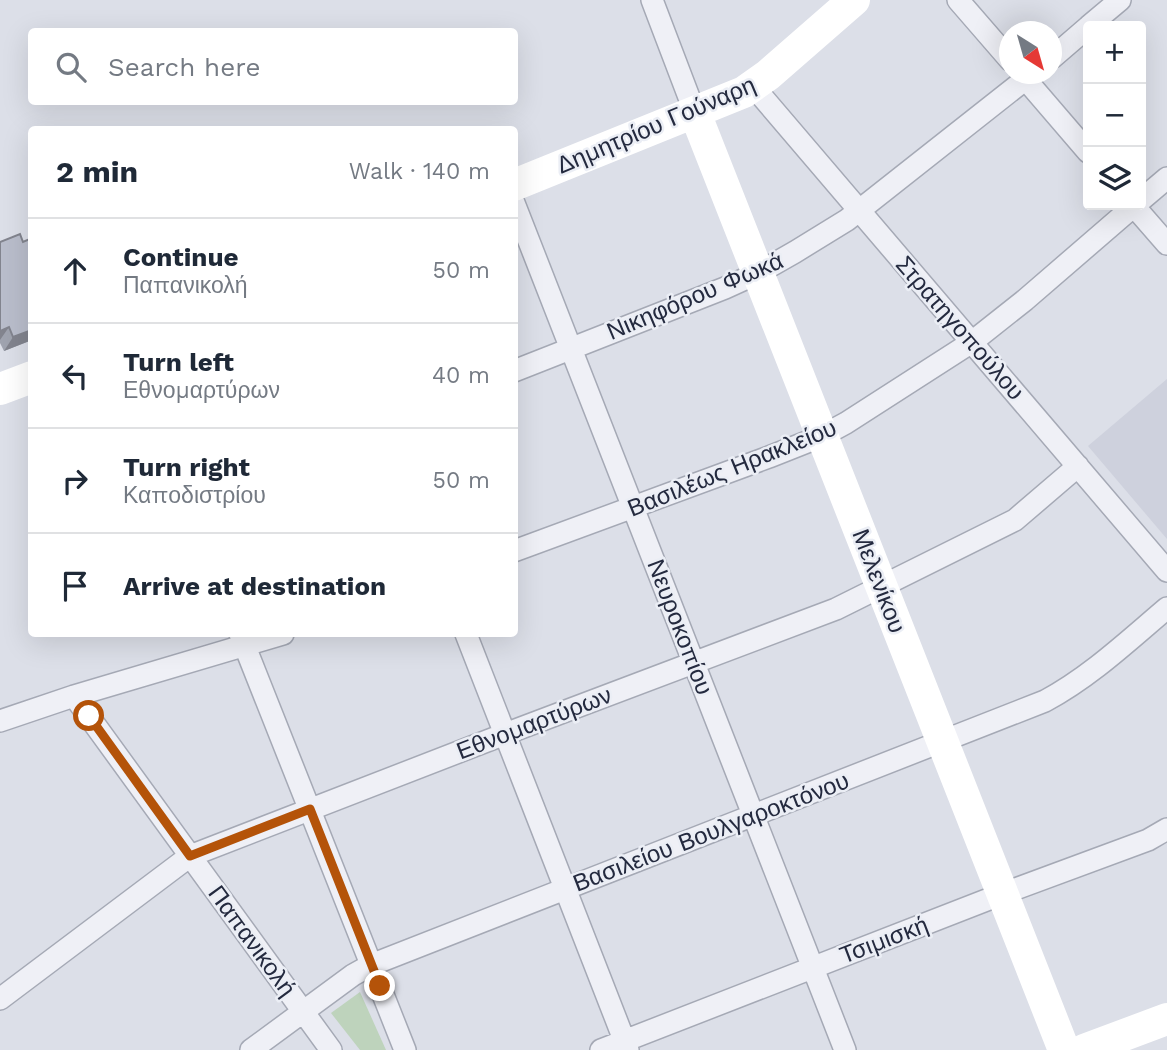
<!DOCTYPE html>
<html lang="en">
<head>
<meta charset="utf-8">
<style>
	body { margin:0; font-family:"Work Sans",sans-serif; background:#f6f6f7; color:#1f2937 }
	.controls { position:absolute; right:21px; top:21px; display:grid; overflow:hidden; border-radius:7px; box-shadow:0 7px 28px #0002 }
	.controls button { width:63px; height:63px; display:grid; place-items:center; padding:0; border:0; border-bottom:2px solid #e0e1e3; background:#fff; color:#1f2937; font:35px sans-serif }
	.compass { position:absolute; left:999px; top:21px; width:63px; height:63px; border-radius:50%; background:#fff; box-shadow:0 7px 28px #0002; rotate:143deg }
	.stop { position:absolute; width:21px; height:21px; margin:-16px; border:5px solid #b45309; border-radius:50%; background:#fff }
	.stop.end { background:#b45309; border-color:#fff; box-shadow:0 2px 7px #0008 }
	.list { margin:0; padding:0; list-style:none }
	h2 { display:flex; justify-content:space-between; align-items:center; height:91px; margin:0; padding:0 28px; font-size:30px }
	h2 small { font-size:23px; font-weight:400; color:#747a83 }
	.list li { display:grid; grid-template-columns:46px 1fr auto; gap:21px; align-items:center; box-sizing:border-box; height:105px; padding:0 28px; border-top:2px solid #e0e1e3 }
	.list b { display:block; font-size:26px; white-space:nowrap }
	.list p { margin:0; font-size:23px; white-space:nowrap; color:#747a83 }
	.list em { font-size:23px; font-style:normal; color:#747a83 }
	.icon { flex:none; width:38px; height:38px; fill:none; stroke:currentColor; stroke-width:2; stroke-linecap:round; stroke-linejoin:round }
	.map { position:relative; flex:none; width:1167px; height:1050px; overflow:hidden }
	.search { position:absolute; background:#fff; box-shadow:0 7px 28px #0002; left:28px; top:28px; width:490px; height:77px; display:flex; align-items:center; gap:18px; box-sizing:border-box; padding:0 24px; border-radius:7px; color:#747a83; font-size:26px }
	.panel { position:absolute; background:#fff; box-shadow:0 7px 28px #0002; left:28px; top:126px; width:490px; height:511px; border-radius:7px }
	.map>svg:first-child { display:block }
</style>
</head>
<body>
<div class="map">
<svg width="1167" height="1050" viewBox="0 0 1167 1050">
	<rect width="100%" height="100%" fill="#dcdfe8"/>
	<!-- built -->
	<path fill="#ced1dd" d="M1167,379V539L1088,446Z"/>
	<!-- green -->
	<path fill="#bed3bc" d="M360,992L386,1050H360L331,1013Z"/>
	<g fill="none" stroke-linecap="round" stroke-linejoin="round">
		<!-- street casing -->
		<g stroke="#a5a9b5" stroke-width="24">
			<path id="street" d="M652,0L695,113
				M958,0L1010,60
				M1089,26L1120,0
				M1052,58L1088,27
				M1021,74L1088,152
				M753,86L1167,571
				M1141,200L1167,178
				M514,203L845,1050
				M1133,205L1167,244
				M514,371L725,288L758,273L795,252L847,220L1032,74
				M514,551L769,457L822,436L846,423L972,342L1025,300L1135,205
				M240,634L405,1050
				M466,634L628,1050
				M74,696L331,1050
				M0,721L74,696L283,634
				M0,999L190,856L505,734L836,609L1015,520L1078,466
				M251,1050L353,975L371,965L1045,701C1090,677 1128,641 1167,608
				M601,1050L1002,894L1148,840L1167,829"/>
		</g>
		<!-- street -->
		<use href="#street" stroke="#eff0f6" stroke-width="21"/>
		<!-- secondary -->
		<path stroke="#fff" stroke-width="32" d="M695,113L1064,1050
			M514,185L744,92L768,75L854,0
			M0,389L32,377
			M1084,1050L1167,1019"/>
	</g>
	<!-- wall -->
	<path fill="#9fa3af" d="M0,242L32,340L4,351L0,343Z"/>
	<!-- shaded-wall -->
	<path fill="#82848e" d="M9,327L0,340V331Z
		M32,330V340L4,351L13,337Z"/>
	<!-- building -->
	<path fill="#b9bdcb" stroke="#82848e" stroke-width="2" d="M20,234L23,242L32,238V330L13,337L9,327L0,331V242Z"/>
	<g fill="none" stroke-linecap="round" stroke-linejoin="round">
		<!-- route -->
		<path stroke="#b45309" stroke-width="9" d="M89,716L190,856L310,809L380,986"/>
	</g>
	<g text-anchor="middle" dominant-baseline="central" stroke-width="5" stroke-linejoin="round" paint-order="stroke">
		<!-- street labels -->
		<g font-size="24" fill="#242a3f" stroke="#ebeef5">
			<text transform="translate(656 125) rotate(-23)">Δημητρίου Γούναρη</text>
			<text transform="translate(695 296) rotate(-23)">Νικηφόρου Φωκά</text>
			<text transform="translate(960 328) rotate(49)">Στρατηγοπούλου</text>
			<text transform="translate(732 468) rotate(-22)">Βασιλέως Ηρακλείου</text>
			<text transform="translate(879 581) rotate(69)">Μελενίκου</text>
			<text transform="translate(680 627) rotate(69)">Νευροκοπίου</text>
			<text transform="translate(534 723) rotate(-21)">Εθνομαρτύρων</text>
			<text transform="translate(711 832) rotate(-21)">Βασιλείου Βουλγαροκτόνου</text>
			<text transform="translate(884 940) rotate(-21)">Τσιμισκή</text>
			<text transform="translate(252 941) rotate(54)">Παπανικολή</text>
		</g>
	</g>
</svg>
<div class="controls">
<button>+</button>
<button>−</button>
<button><svg class="icon" aria-label="layers" viewBox="0 0 24 24"><path d="M12 4l9 5-9 5-9-5zM3 14l9 5 9-5"/></svg></button>
</div>
<svg class="compass" viewBox="-18 -18 36 36"><path d="M0-13l5 13h-10z" fill="#e53935"/><path d="M0 13l5-13h-10z" fill="#747a83"/></svg>
<div class="stop" style="left:89px;top:716px"></div>
<div class="stop end" style="left:380px;top:986px"></div>
<div class="search"><svg class="icon" aria-label="search" viewBox="0 0 24 24"><circle cx="10" cy="10" r="6"/><path d="M15 15l6 6"/></svg>Search here</div>
<section class="panel">
<h2>2 min<small>Walk · 140 m</small></h2>
<ul class="list">
<li><svg class="icon" aria-label="ahead" viewBox="0 0 24 24"><path d="M12 20V5M6 11l6-6 6 6"/></svg><div><b>Continue</b><p>Παπανικολή</p></div><em>50 m</em></li>
<li><svg class="icon" aria-label="left" viewBox="0 0 24 24"><path d="M17 20v-9H6M10 6l-5 5 5 5"/></svg><div><b>Turn left</b><p>Εθνομαρτύρων</p></div><em>40 m</em></li>
<li><svg class="icon" aria-label="right" viewBox="0 0 24 24"><path d="M7 20v-9h11M14 6l5 5-5 5"/></svg><div><b>Turn right</b><p>Καποδιστρίου</p></div><em>50 m</em></li>
<li><svg class="icon" aria-label="arrive" viewBox="0 0 24 24"><path d="M6 21V4h12l-3 4 3 4H6"/></svg><div><b>Arrive at destination</b></div></li>
</ul>
</section>
</div>
</body>
</html>
